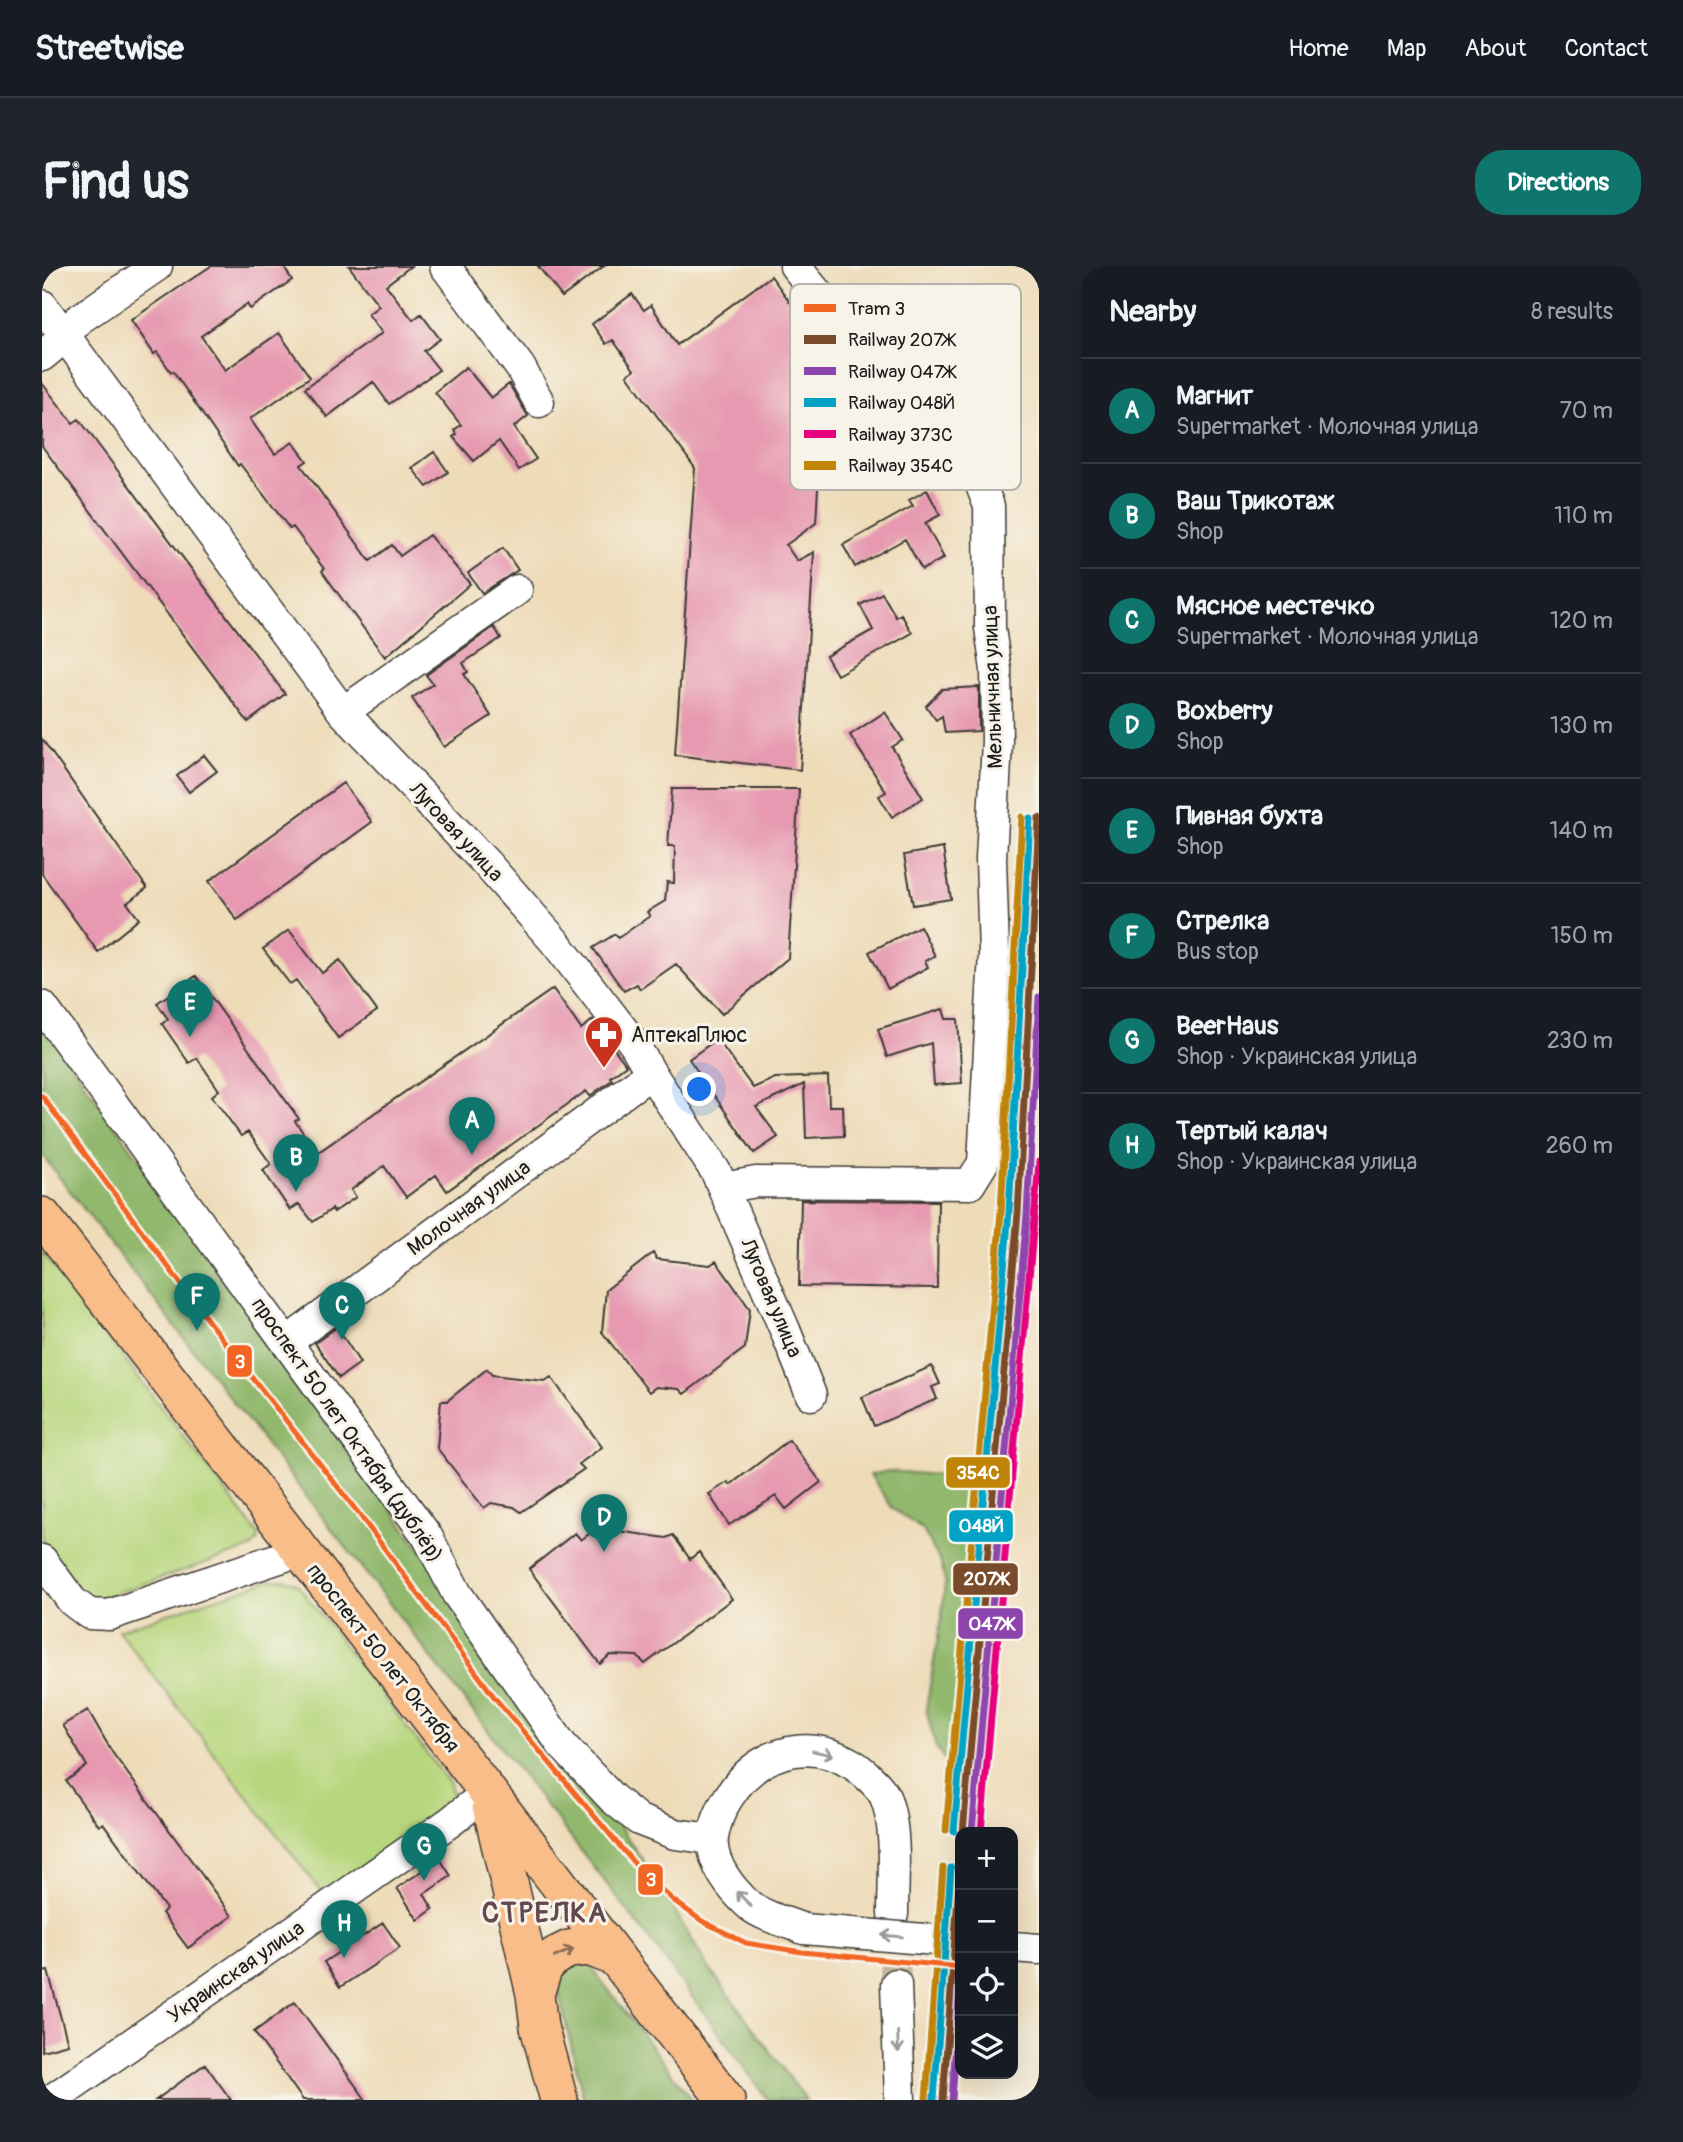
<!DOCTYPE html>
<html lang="en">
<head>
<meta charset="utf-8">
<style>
	body { margin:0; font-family:Pangolin,sans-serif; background:#20242c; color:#f1f3f6 }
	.controls { position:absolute; right:21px; bottom:21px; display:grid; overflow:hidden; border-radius:14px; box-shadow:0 7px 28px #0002 }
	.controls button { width:63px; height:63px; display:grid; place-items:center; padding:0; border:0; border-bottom:2px solid #363941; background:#171b24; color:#f1f3f6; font:35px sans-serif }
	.you { position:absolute; left:658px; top:824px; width:24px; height:24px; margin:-18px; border:5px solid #fff; border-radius:50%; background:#1a73e8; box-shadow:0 0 0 10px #1a73e833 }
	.badge { display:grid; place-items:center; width:46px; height:46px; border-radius:50%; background:#0f766e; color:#fff; font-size:23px; font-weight:700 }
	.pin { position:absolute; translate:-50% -58px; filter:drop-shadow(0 2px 4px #0008) }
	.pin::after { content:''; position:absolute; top:37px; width:24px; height:21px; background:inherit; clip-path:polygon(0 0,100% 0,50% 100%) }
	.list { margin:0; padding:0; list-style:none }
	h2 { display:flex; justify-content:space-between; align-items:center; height:91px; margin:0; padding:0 28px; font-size:30px }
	h2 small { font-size:23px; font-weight:400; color:#9ea1a6 }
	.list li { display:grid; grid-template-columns:46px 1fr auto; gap:21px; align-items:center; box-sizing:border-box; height:105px; padding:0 28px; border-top:2px solid #363941 }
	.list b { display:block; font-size:26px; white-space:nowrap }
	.list p { margin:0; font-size:23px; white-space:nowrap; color:#9ea1a6 }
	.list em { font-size:23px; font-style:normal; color:#9ea1a6 }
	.icon { flex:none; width:38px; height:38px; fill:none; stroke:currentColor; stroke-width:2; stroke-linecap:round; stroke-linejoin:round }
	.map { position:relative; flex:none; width:997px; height:1834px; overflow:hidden; border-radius:28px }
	header { display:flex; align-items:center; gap:42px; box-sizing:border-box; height:98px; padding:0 35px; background:#171b24; border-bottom:2px solid #363941 }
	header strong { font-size:33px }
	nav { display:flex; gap:38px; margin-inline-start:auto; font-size:24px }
	.intro { display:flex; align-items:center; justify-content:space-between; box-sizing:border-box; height:168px; padding:0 42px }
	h1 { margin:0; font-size:49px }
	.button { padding:18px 32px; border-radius:28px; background:#0f766e; color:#fff; font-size:24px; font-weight:700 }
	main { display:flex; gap:42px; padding:0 42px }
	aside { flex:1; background:#171b24; border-radius:28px; box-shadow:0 7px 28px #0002 }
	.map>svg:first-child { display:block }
</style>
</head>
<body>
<header>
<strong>Streetwise</strong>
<nav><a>Home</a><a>Map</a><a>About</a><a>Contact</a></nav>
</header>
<div class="intro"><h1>Find us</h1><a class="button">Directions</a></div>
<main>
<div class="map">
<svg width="997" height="1834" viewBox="0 0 997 1834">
	<rect width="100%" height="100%" fill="#f7f3e8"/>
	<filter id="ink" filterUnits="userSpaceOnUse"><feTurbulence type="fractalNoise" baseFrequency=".0143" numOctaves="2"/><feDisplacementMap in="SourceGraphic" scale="14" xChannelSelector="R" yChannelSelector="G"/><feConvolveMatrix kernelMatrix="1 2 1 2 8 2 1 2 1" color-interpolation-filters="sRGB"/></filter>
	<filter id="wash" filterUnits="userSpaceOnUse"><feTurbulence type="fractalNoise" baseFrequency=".00686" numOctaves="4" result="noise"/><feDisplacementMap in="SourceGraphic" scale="28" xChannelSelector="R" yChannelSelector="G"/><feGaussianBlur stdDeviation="1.57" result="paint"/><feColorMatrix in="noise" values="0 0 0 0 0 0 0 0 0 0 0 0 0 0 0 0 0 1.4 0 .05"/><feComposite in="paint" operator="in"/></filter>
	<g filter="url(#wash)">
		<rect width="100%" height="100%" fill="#eedcb9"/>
		<!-- green -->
		<path fill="#b7d77e" stroke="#6a7a4d" stroke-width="2" d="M0,986L217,1269L215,1276L209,1282L56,1333L41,1330L0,1274Z
			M229,1314H243L255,1318L408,1518L411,1532L406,1543L282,1629L76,1364Z"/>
		<!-- forest -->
		<path fill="#91b86d" stroke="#566a44" stroke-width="2" d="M0,758L564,1541L616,1616L664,1698L764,1834H726L615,1683L0,889Z
			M846,1205L932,1212L908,1501L894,1481L884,1443L900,1347L903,1317L899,1297L881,1264L851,1243L828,1209Z
			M539,1695L549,1701L650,1834H542L514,1715L517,1705Z"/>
		<g id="blocks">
			<!-- building -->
			<path fill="#e699b0" d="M169,0H241L250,14L208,43L205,38L159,70L183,104L237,67L268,111L208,153L233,188L251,176L265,195L259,199L328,295L350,279L358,290L387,269L428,318L343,391L305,340L280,305L282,303L251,261L248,263L198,198L196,200L131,105L129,106L115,86L112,88L89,54Z
				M307,0H369L344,19L371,54L379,48L398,73L382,85L397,104L347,138L331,116L285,151L263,122L340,67L326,48L337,40Z
				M496,0H562L520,31Z
				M729,10L778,77L769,83L797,125L768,196L778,188L774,257L744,279L755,295L772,286L758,504L633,489L653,202L585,109L592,104L571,74L564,78L550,58L590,28L602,44L609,39L635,79Z
				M424,101L449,132L467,118L486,150L472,161L494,193L477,204L457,175L432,195L411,171L415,168L412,164L419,159L393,126Z
				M0,117L31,157L37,153L243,428L206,456L0,180Z
				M392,186L406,206L385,221L370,202Z
				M885,224L898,249L883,257L902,292L880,304L863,273L813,301L801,279L871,240L867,234Z
				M461,282L476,304L440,327L426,307Z
				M840,327L854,351L859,348L870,367L795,409L784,390L831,364L818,339Z
				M452,361L459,372L421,397L426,406L422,408L449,450L402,481L370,432L391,418L384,409Z
				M937,421V465L903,467L900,450L894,454L884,440L900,423Z
				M843,446L861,474L850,481L881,532L850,551L837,530L844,526L808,469Z
				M0,473L105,622L85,637L97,653L56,686L0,608Z
				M162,489L175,505L147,526L135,510Z
				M301,517L330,556L195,654L167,615Z
				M630,523H757L746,692L680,748L634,698L598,723L595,718L582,725L551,682L573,668L576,672L608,650L605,646L623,635L625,616L632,617L633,580H626Z
				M901,582L909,633L871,639L862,589Z
				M878,660L893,690L883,695L886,701L846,723L827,686Z
				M247,664L280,707L298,694L335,745L296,772L254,714L248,718L221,683Z
				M154,710L257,853L253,855L275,887L511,723L539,763L551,754L584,799L568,811L570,814L548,830L544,825L405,925L394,909L364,931L342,900L309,924L314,931L292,946L290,943L271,956L257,938L248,944L221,904L229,898L206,866L199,870L170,830L177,824L155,792L147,797L120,758L126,753L115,737Z
				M901,743L904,753H916L920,817L892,819L889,777L845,791L836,763Z
				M675,773L711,822L733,812L786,810L787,840H801L802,870L764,872L762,818L714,841L736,871L712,887L647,793Z
				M759,934L896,935L895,1022L757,1020Z
				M611,987L615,993L668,999L674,995L708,1043L703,1082L642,1128L637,1123L614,1121L607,1126L560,1066L564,1024Z
				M295,1061L318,1097L297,1112L273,1077Z
				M890,1100L898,1118L890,1121L895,1133L832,1160L820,1131Z
				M445,1103L450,1109L503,1115L509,1111L560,1181L537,1198L542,1203L479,1246L472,1241L449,1237L442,1242L395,1182L399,1135H405Z
				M747,1174L779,1216L744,1243L734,1230L687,1259L667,1228L686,1216L688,1219Z
				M563,1256L569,1264L624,1272L631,1269L648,1293L657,1286L690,1333L603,1398L595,1390L568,1389L558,1398L487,1303L533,1267L539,1274Z
				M46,1444L70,1486L190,1650L146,1682L120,1647L124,1643L61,1557L57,1560L24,1515L45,1500L21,1459Z
				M398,1593L409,1610L382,1628L391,1643L376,1654L355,1622Z
				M341,1657L358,1682L298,1721L282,1696Z
				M6,1705L26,1778L0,1785V1706Z
				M253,1736L324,1834H261L212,1766Z
				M163,1798L189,1834H114Z"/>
		</g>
	</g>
	<g filter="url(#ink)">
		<use href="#blocks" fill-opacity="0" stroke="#3c3934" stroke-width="2"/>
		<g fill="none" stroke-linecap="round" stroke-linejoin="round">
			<!-- minor-tunnel -->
			<path stroke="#c4b69a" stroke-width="30" stroke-dasharray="30 15" stroke-linecap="butt" d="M851,1648L854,1718"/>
			<!-- minor casing -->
			<g stroke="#3c3934" stroke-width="33">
				<path id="minor" d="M403,0L478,101L497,136
					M0,39L301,446L444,597L514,677L592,778L609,807L674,906L743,1064L769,1129
					M0,90L23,71L36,54L115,0
					M301,446L475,324
					M0,740L385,1270L415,1328L520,1479L570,1532L597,1554L633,1568L670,1573
					M681,922L714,916L928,918L941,897L952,688L949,593L955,475L954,404L948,362L947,240L926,186L862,84L834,61L795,51L753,0
					M245,1076L609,807
					M0,1294L30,1335L47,1348L67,1349L258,1285
					M762,1663C745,1656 722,1651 708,1640C690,1624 668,1597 671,1572C673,1558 679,1543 686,1532C714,1487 763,1470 810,1498C820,1504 839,1521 843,1531C856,1561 851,1616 851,1648
					M971,1681L997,1683
					M854,1718L858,1834
					M9,1834L408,1556L446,1526"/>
			</g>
			<!-- major casing -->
			<g stroke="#3c3934" stroke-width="40">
				<path id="major" d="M0,950L684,1834
					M449,1539L493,1728L497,1761L517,1834
					M493,1728L502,1701L513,1690L527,1683L547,1681L572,1691"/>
			</g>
			<!-- minor -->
			<use href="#minor" stroke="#fff" stroke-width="30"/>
			<!-- major -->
			<use href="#major" stroke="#f8bd89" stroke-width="37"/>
			<!-- minor-bridge casing -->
			<g stroke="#3c3934" stroke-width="33" stroke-linecap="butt">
				<path id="minor-bridge" d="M762,1663L918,1676"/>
			</g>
			<!-- minor-bridge -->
			<use href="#minor-bridge" stroke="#fff" stroke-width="30"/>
			<!-- rail-1 casing -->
			<g stroke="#f7f3e8" stroke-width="12">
				<path id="rail-1" d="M921,1566L976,947L997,552
					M901,1834L918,1603"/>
			</g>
			<!-- rail-2 casing -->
			<g stroke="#f7f3e8" stroke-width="12">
				<path id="rail-2" d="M930,1566L985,948L997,731
					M910,1834L918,1719"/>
			</g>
			<!-- rail-3 casing -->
			<g stroke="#f7f3e8" stroke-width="12">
				<path id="rail-3" d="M912,1565L967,946L988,552
					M892,1833L909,1602"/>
			</g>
			<!-- rail-4 casing -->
			<g stroke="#f7f3e8" stroke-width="12">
				<path id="rail-4" d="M939,1566L997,896"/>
			</g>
			<!-- rail-5 casing -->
			<g stroke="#f7f3e8" stroke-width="12">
				<path id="rail-5" d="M904,1564L959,946L980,551
					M884,1833L901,1602"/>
			</g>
			<!-- rail-1 -->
			<use href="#rail-1" stroke="#7a4b2a" stroke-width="7"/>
			<!-- rail-2 -->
			<use href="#rail-2" stroke="#8e44ad" stroke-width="7"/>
			<!-- rail-3 -->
			<use href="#rail-3" stroke="#01a2c5" stroke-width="7"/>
			<!-- rail-4 -->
			<use href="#rail-4" stroke="#e5007d" stroke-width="7"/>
			<!-- rail-5 -->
			<use href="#rail-5" stroke="#c08407" stroke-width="7"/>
			<!-- tram-1 casing -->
			<g stroke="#f7f3e8" stroke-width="10">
				<path id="tram-1" d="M0,830L167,1056L317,1248L453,1432L597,1603L631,1634L660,1655L704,1677L760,1686L918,1701"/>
			</g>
			<!-- tram-1 -->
			<use href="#tram-1" stroke="#f26522" stroke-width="5"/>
		</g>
		<!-- one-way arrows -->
		<defs><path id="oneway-shaft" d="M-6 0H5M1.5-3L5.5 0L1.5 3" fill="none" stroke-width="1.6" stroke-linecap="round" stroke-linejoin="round" transform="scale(1.75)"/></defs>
		<g stroke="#999">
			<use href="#oneway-shaft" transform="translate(781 1487) rotate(12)"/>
			<use href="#oneway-shaft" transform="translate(702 1633) rotate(-134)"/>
			<use href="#oneway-shaft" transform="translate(850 1670) rotate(-175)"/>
			<use href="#oneway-shaft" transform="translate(856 1776) rotate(88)"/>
		</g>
		<use stroke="#8a6c52" href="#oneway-shaft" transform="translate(522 1687) rotate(-23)"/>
	</g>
	<!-- icons -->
	<defs>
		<g id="pharmacy-pin" transform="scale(2.0125)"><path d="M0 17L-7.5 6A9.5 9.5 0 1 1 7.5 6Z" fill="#c8321e" stroke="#f7f3e8"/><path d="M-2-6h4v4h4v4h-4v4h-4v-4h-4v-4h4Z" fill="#fff"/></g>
	</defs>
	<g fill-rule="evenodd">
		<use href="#pharmacy-pin" x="562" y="769"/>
	</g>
	<g text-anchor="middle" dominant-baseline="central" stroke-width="6" stroke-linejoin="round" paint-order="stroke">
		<!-- street labels -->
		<g font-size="21" fill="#1c1c1c" stroke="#f7f3e8">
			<text transform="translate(951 421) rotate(-92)">Мельничная улица</text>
			<text transform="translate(414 566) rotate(47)">Луговая улица</text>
			<text transform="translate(427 942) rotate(-36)">Молочная улица</text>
			<text transform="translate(729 1032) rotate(67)">Луговая улица</text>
			<text transform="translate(305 1164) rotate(55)">проспект 50 лет Октября (дублёр)</text>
			<text transform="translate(341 1392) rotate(52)">проспект 50 лет Октября</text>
			<text transform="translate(194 1706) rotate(-35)">Украинская улица</text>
		</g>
		<!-- poi labels -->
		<g font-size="21" fill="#1c1c1c" stroke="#f7f3e8" text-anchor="start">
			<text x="589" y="769">АптекаПлюс</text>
		</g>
		<!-- district labels -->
		<g font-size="28" font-weight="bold" letter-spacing="2" fill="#634850" stroke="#f7f3e8">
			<text x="503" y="1647">СТРЕЛКА</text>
		</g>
	</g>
	<!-- legend -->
	<rect x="748" y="18" width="231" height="206" rx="10" fill="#f7f3e8" stroke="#b5b2ab" stroke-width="2"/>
	<rect x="762" y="38" width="32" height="8" fill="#f26522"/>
	<rect x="762" y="69" width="32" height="9" fill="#7a4b2a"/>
	<rect x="762" y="101" width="32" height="8" fill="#8e44ad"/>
	<rect x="762" y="132" width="32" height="9" fill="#01a2c5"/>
	<rect x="762" y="164" width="32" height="8" fill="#e5007d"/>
	<rect x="762" y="195" width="32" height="9" fill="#c08407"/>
	<g font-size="19" fill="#1c1c1c">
		<text x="806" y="49">Tram 3</text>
		<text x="806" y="80">Railway 207Ж</text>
		<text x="806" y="112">Railway 047Ж</text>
		<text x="806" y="143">Railway 048Й</text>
		<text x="806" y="175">Railway 373C</text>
		<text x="806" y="206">Railway 354С</text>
	</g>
	<g stroke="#f7f3e8" stroke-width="2.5">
		<rect x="184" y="1078" width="27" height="34" rx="7" fill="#f26522"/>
		<rect x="903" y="1190" width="66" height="33" rx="7" fill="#c08407"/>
		<rect x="906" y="1243" width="66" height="34" rx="7" fill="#01a2c5"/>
		<rect x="910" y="1296" width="67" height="34" rx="7" fill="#7a4b2a"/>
		<rect x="915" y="1341" width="67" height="33" rx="7" fill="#8e44ad"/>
		<rect x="595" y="1597" width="27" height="33" rx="7" fill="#f26522"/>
	</g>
	<g font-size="19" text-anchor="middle" font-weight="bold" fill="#fff">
		<text x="198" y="1102">3</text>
		<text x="936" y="1213">354С</text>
		<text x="939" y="1266">048Й</text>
		<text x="944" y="1319">207Ж</text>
		<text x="949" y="1364">047Ж</text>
		<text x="609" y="1620">3</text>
	</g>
</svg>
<div class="controls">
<button>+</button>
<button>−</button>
<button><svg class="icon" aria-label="locate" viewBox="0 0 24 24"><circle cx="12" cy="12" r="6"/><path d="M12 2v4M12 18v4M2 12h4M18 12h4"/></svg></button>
<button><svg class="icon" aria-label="layers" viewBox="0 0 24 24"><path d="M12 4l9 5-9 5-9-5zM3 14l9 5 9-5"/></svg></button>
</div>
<div class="you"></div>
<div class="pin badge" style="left:430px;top:889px">A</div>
<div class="pin badge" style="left:254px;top:926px">B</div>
<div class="pin badge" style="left:300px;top:1074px">C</div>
<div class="pin badge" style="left:562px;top:1286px">D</div>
<div class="pin badge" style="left:148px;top:771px">E</div>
<div class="pin badge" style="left:155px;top:1065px">F</div>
<div class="pin badge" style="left:382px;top:1615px">G</div>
<div class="pin badge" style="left:302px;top:1692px">H</div>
</div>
<aside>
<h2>Nearby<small>8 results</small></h2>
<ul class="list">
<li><span class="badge">A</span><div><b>Магнит</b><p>Supermarket · Молочная улица</p></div><em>70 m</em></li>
<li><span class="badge">B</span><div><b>Ваш Трикотаж</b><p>Shop</p></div><em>110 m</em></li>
<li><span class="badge">C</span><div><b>Мясное местечко</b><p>Supermarket · Молочная улица</p></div><em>120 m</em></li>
<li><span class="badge">D</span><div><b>Boxberry</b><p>Shop</p></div><em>130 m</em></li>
<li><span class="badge">E</span><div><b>Пивная бухта</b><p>Shop</p></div><em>140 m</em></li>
<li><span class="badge">F</span><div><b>Стрелка</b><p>Bus stop</p></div><em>150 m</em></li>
<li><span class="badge">G</span><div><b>BeerHaus</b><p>Shop · Украинская улица</p></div><em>230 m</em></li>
<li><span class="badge">H</span><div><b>Тертый калач</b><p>Shop · Украинская улица</p></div><em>260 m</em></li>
</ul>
</aside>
</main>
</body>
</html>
